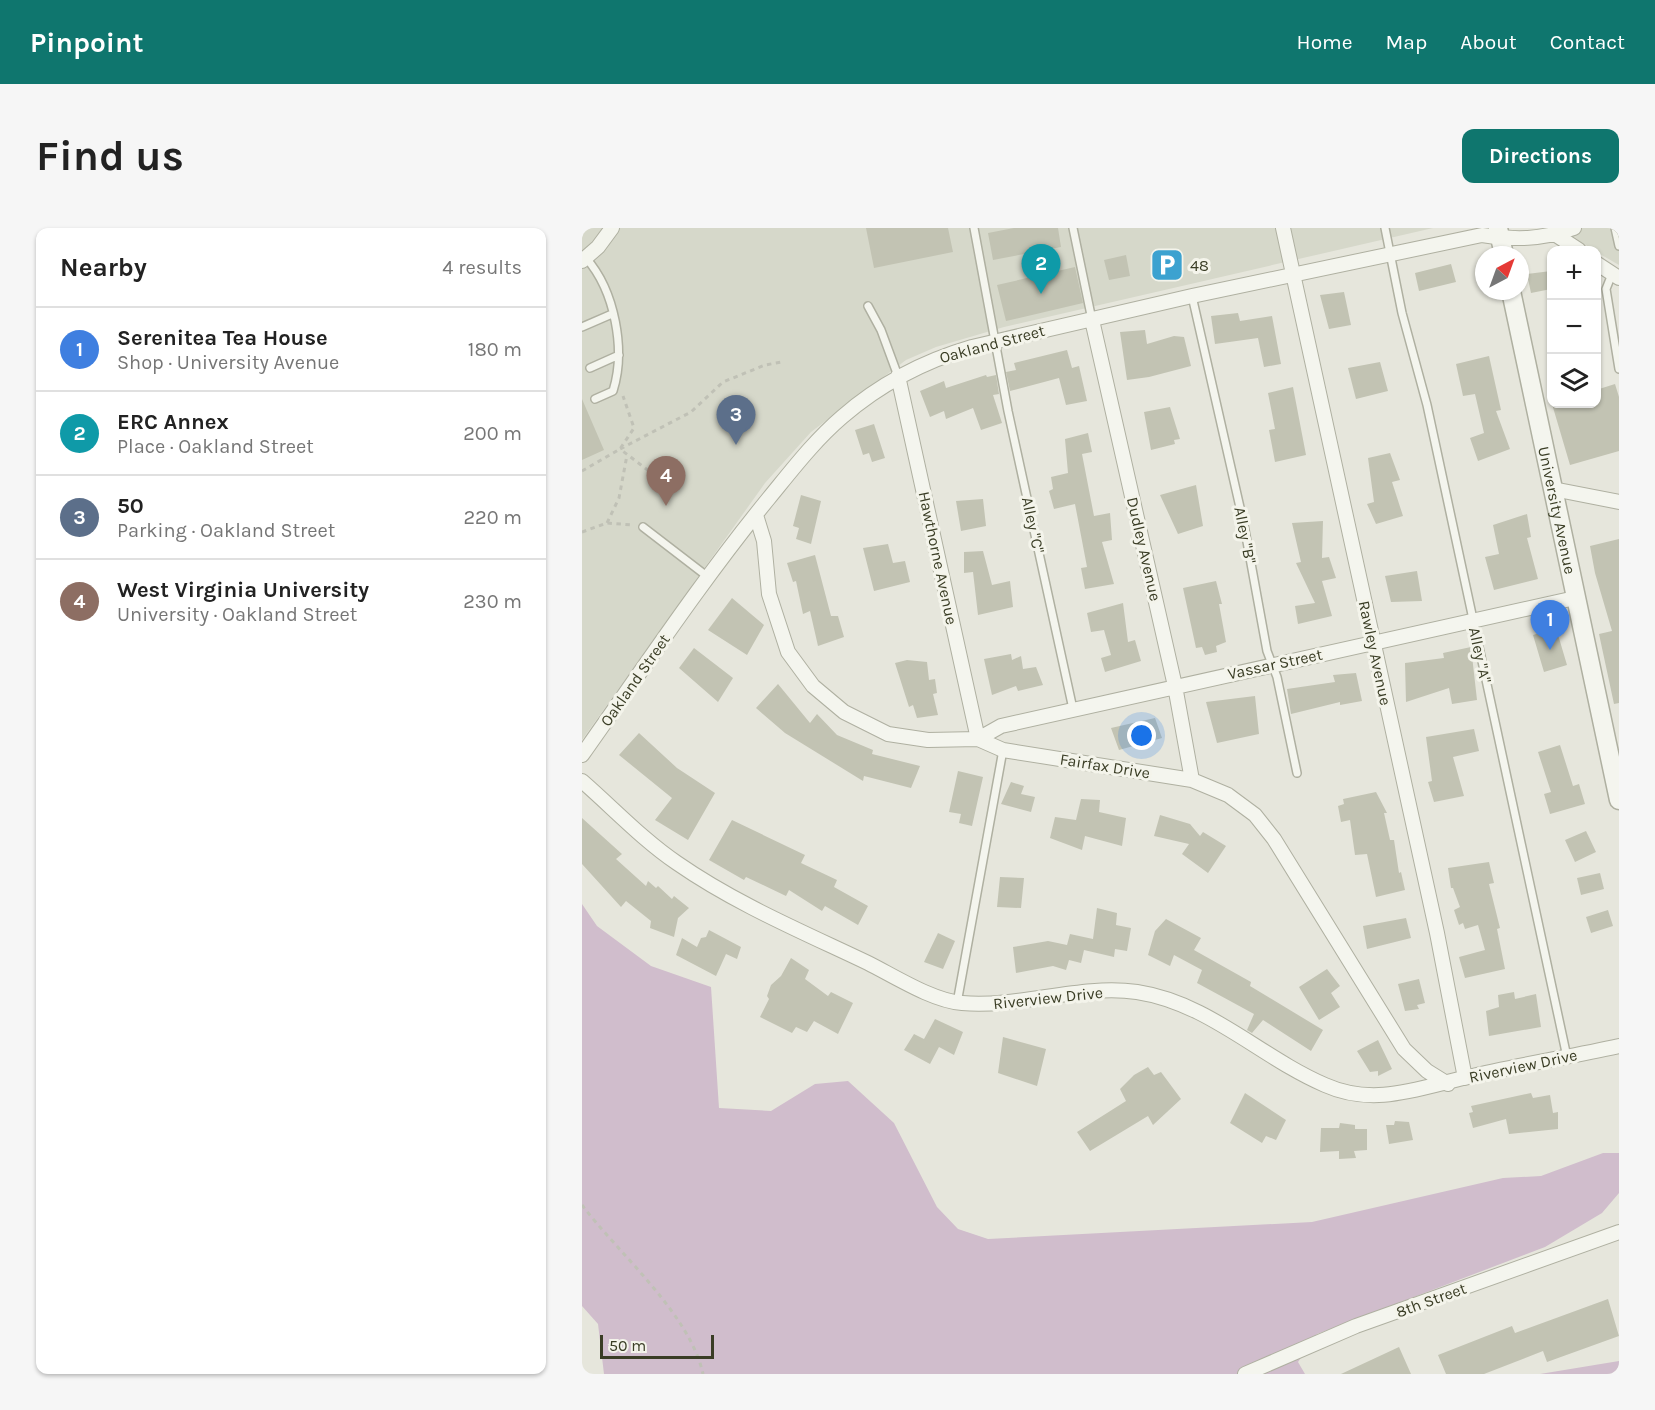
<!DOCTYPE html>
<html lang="en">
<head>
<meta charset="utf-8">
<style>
	body { margin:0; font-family:Karla,sans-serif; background:#f6f6f6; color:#222 }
	.controls { position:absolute; right:18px; top:18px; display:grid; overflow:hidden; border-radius:12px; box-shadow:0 2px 4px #0004 }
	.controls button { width:54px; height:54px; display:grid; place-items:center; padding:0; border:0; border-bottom:2px solid #e0e0e0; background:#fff; color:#222; font:30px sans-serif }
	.compass { position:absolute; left:893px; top:18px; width:54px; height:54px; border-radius:50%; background:#fff; box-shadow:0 2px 4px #0004; rotate:41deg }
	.scale { position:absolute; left:18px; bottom:15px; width:114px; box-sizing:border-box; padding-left:6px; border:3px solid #3a3d25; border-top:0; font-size:16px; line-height:21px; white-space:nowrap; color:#3a3d25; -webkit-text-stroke:4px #f4f4eb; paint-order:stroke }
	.you { position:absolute; left:560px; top:508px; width:21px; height:21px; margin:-15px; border:4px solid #fff; border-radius:50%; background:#1a73e8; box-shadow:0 0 0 9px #1a73e833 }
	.badge { display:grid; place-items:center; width:39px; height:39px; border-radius:50%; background:#0f766e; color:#fff; font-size:20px; font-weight:700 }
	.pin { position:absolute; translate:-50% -50px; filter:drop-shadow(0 2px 3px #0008) }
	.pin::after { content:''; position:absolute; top:32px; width:21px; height:18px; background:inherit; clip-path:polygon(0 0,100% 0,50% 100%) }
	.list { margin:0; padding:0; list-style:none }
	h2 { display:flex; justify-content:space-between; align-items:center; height:78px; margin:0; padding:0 24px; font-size:26px }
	h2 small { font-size:20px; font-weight:400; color:#767676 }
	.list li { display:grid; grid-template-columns:39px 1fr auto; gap:18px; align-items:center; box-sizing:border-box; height:84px; padding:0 24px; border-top:2px solid #e0e0e0 }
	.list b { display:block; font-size:22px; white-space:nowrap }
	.list p { margin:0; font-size:20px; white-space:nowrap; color:#767676 }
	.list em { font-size:20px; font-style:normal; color:#767676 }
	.icon { flex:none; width:33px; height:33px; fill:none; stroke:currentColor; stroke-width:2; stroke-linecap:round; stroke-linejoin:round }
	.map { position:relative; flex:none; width:1037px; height:1146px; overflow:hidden; border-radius:12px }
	header { display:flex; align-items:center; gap:36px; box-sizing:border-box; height:84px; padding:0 30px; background:#0f766e; color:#fff }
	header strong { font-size:28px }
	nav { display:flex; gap:33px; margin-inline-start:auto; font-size:21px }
	.intro { display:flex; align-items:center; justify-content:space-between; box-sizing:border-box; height:144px; padding:0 36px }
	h1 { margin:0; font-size:42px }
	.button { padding:15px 27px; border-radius:12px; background:#0f766e; color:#fff; font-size:21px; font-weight:700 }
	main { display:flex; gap:36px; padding:0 36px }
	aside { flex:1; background:#fff; border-radius:12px; box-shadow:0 2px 4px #0004 }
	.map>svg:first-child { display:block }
</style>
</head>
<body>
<header>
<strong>Pinpoint</strong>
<nav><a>Home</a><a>Map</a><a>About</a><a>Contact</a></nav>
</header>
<div class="intro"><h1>Find us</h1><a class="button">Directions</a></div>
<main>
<aside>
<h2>Nearby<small>4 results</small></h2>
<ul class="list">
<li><span class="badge" style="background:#3f7fe0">1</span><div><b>Serenitea Tea House</b><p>Shop · University Avenue</p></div><em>180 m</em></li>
<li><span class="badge" style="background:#0f9aa8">2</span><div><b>ERC Annex</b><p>Place · Oakland Street</p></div><em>200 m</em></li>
<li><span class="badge" style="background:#5c6f8a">3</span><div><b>50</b><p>Parking · Oakland Street</p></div><em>220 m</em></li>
<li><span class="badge" style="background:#8d6e63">4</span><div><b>West Virginia University</b><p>University · Oakland Street</p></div><em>230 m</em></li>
</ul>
</aside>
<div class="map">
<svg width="1037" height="1146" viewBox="0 0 1037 1146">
	<rect width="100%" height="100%" fill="#e6e6dc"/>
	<!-- built -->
	<path fill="#d6d8ca" d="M0,0H851L422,99L354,119L324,132L229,204L183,255L0,512Z
		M979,0H1037V37L1011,22Z"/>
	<!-- green -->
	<path fill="#d0bdcc" d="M0,676L15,698L69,738L129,759L137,880L189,883L233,856L266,853L312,895L355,979L376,1001L406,1011L730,994L921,950L959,948L1021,925H1037V965L1020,985L963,1019L735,1106L716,1134L723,1146H22L16,1096L0,1078Z
		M1037,1133V1146H958Z"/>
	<!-- building -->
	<path fill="#c2c3b3" d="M284,0H366L371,24L292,40Z
		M432,0H476L479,19L411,32L406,5Z
		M544,27L548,48L527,52L522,32Z
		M869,36L874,54L837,63L833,45Z
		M493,39L501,75L424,93L415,57Z
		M969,43V61L949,65L945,46Z
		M762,64L769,97L747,101L738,67Z
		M656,85L658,93L690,88L699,136L682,139L676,110L633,116L629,88Z
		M563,102L565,116L592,108L602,109L609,138L567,149L545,152L538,104Z
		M485,122L490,140L497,138L505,173L484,177L477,150L428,163L424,144L434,142L432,135Z
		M907,128L919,182L914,183L928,221L896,233L888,210L902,205L893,166L881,168L874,136Z
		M798,134L806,163L774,171L766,140Z
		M404,147L405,149L414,147L417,166L411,167L420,195L399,202L391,180L364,191L362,183L348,189L338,163L362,153L364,160Z
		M1033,156L1037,169V223L988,237L970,176H1014V162Z
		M711,159L724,227L693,234L687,202L693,201L686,165Z
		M0,171L22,222L0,232Z
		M588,179L598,211L592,212L593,216L569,222L562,184Z
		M292,196L303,230L290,234L287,225L281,227L273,202Z
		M506,205L510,224L500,226L512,288L528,285L530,312L520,314L532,356L503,361L499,340L505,339L493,276L472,281L467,263L471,261L469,249L486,245L483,211Z
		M808,225L818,252L810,254L821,288L794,296L785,276L792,274L786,230Z
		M614,257L621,298L596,306L578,267Z
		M219,267L239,273L229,316L214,311L217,300L211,298Z
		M401,271L404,298L379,303L374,273Z
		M945,286L949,309L945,310L956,351L912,362L903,329L917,326L911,297Z
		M741,293L740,330L747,329L754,350L740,353L750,388L716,396L713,378L733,375L714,335L719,334L710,295Z
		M1037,311V475L1032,476L1017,406L1030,403L1013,345L1008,318Z
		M306,316L311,335L323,333L328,354L292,363L281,320Z
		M401,323L410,357L428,353L431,379L396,387L391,344L382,345V324Z
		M233,327L249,388H256L262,409L236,418L228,383L221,386L214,353L211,354L205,335Z
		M835,343L840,373L809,374L803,348Z
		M634,353L640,376H637L644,414L634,418L635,424L623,427L620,419L614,420L601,360Z
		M150,370L182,397L165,427L126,402Z
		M541,375L546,414L553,412L559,433L523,444L519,430L529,427L522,402L509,404L505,385Z
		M974,400L985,437L962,444L951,407Z
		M889,419L895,472L870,476L867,460L824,474L823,435L862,430L861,425Z
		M112,420L151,450L136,474L97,440Z
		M429,426L430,432L439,428L441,441L454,439L461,457L436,463L434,458L410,467L402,431Z
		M325,432L345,434L347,452L353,451L355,465L351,466L356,487L335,490L331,477L327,479L313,435Z
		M774,445L780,473L758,477V474L709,486L705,461L753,454L751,447Z
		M196,456L228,495L235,486L255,507L291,522L290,526L338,538L329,560L282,548L281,553L203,505L174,480Z
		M673,468L677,506L635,515L624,474Z
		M573,490L580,510L537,522L529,500Z
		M892,501L897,523L871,529L882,568L852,574L846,554L850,553L844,509Z
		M57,505L95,540L133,565L106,612L73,592L90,570L37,527Z
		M978,517L991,558L997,556L1003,576L968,586L962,566L969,564L956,524Z
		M376,543L401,549L390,598L377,595L379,586L367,584Z
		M429,554L442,558L439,566L453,569L449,584L419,576Z
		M794,564L805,585H802L808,612H812L817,645L819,644L823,662L794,669L785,626L773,627L768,592L759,594L756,578L762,576L761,571Z
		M499,571L518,572L517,584L544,590L540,618L503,608L500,622L468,610L473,589L494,592Z
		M578,587L608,596L618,608L621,604L644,618L626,645L600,626L607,616L572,608Z
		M0,590L40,626L34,631L64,658L66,653L74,660L76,658L90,671L92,668L107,680L96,690L92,709L68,700L69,693L44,673L39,679L0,636Z
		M150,592L223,627L219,635L255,652L252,659L286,678L276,697L243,678L240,683L207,662L204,668L164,649L162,652L127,632Z
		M1004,603L1014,624L993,634L983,612Z
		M907,634L912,655L907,656L918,700L915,701L923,741L883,750L877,729L903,722L896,697L883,701L881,695L877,697L872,682L878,679L871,660H869L866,640Z
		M1018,645L1022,661L999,667L995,650Z
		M418,649L442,650L439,680L415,679Z
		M515,680L535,685L534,697L549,700L545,723L533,721L532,729L502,722L499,735L487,732L484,742L471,738L434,745L431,719L466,713L485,717L488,706L511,711Z
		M1026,682L1031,698L1009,705L1004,689Z
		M824,690L829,710L785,721L781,698Z
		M584,691L619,710L612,722L669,754L668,758L741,802L729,823L681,792L670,805L665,802L672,786L615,755L620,742L592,727L588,738L566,727L573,703Z
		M127,702L159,719L155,731L144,726L134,748L94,727L100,710L115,719L119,710L124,709Z
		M356,705L373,713L361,741L342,734Z
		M209,730L227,742L223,751L246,768L249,764L271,775L256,806L232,793L225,804L214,799L210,805L178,789L187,771L185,768L189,757L199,748Z
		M745,741L758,758L749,765L758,779L737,792L717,759Z
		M837,751L843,775L835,777L837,781L823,783L816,756Z
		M932,764L933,771L954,766L959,799L907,808L904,783L917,779L916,767Z
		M353,791L381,804L372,827L357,819L348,836L322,822L332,806L342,811Z
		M421,809L464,821L455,858L416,845Z
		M796,812L810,841L796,848V843L788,844L775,823Z
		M566,839L572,847L579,844L599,871L571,897L566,888L508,923L495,904L544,873L538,861L552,847Z
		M663,865L704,892L694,912L684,908L680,915L648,895Z
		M949,865L951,870L968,867L971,885L976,884V901L927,906L924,891L891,900L887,885L891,884L889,878Z
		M813,893L827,894L831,912L807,916L804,897H812Z
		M758,895L773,897V901H785V922L772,923L774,930L757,931V923L738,924L739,900H757Z
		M1026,1071L1037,1108L965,1134L961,1123L902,1146H864L856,1127L930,1098L933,1105Z
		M817,1119L829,1146H759Z"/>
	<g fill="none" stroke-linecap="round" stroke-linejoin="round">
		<!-- service casing -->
		<g stroke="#afb0a1" stroke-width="10">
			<path id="service" d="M392,0L426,183L491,481
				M491,0L510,92
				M803,0L820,85L845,177L985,829
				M1033,0L1037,18
				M4,30C33,63 44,122 31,163L13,171
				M1030,46L1024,61L1037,141
				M610,68L662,297L685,423L695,449L715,545
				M286,78L299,102L316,148
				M0,99L30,86
				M8,140L37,127
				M61,299L126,349
				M375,775L421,522"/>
		</g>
		<!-- minor casing -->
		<g stroke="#afb0a1" stroke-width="16">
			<path id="minor" d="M701,0L855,705L883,850
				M974,7L997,22
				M0,33L16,19L30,0
				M1014,35L1037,50
				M510,92L593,458L610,552
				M316,148L396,511L419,498L993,370
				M971,261L1037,274
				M174,287L182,313L187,366L206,424L231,458L262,484L306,506L346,512L396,511L421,522L610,552L646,567L673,587L692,611L822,821L845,843L866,856
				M0,527C61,441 120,352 187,270C210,242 232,213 260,189C298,156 342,133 390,119L610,68L900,7C934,12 958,12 992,0
				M0,553C31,580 61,612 95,635C154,676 221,704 286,735C312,748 351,773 380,775C439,780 497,756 555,764C627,775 678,829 743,857C792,879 837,860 886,849C936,837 987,829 1037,818
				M663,1146L774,1098L1037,1004"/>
		</g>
		<!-- tertiary casing -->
		<g stroke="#afb0a1" stroke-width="21">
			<g id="tertiary">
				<path d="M916,0L922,27"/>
				<path id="s1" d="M929,63L1037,572"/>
			</g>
		</g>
		<!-- path -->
		<path stroke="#c0c1b6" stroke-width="3" stroke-dasharray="4.5 4.5" stroke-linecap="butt" d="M0,243L38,221L52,200L41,168
			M88,259L38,221L109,184L141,154L183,137L200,134
			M25,295L37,270L45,227
			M0,304L25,295L50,297
			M0,977C37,1026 108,1086 121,1146"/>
		<!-- service -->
		<use href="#service" stroke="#f4f5ee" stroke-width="7"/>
		<!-- minor -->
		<use href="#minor" stroke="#f4f5ee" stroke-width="14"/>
		<!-- tertiary -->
		<use href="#tertiary" stroke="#f4f5ee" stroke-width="18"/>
	</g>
	<!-- icons -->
	<defs>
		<g id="parking-square" transform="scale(1.725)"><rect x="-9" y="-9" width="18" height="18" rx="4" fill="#3ca2d0" stroke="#f4f4eb"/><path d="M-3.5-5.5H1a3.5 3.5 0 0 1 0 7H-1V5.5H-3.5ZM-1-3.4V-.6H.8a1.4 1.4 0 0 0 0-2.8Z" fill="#fff"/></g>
	</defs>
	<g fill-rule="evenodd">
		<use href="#parking-square" x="585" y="37"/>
	</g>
	<g text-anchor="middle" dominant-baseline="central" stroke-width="6" stroke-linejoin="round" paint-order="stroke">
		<!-- poi labels -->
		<g font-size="16" fill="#3a3d25" stroke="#f4f4eb" text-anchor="start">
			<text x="608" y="37">48</text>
		</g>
		<!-- street labels -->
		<g font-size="16" fill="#3a3d25" stroke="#f4f4eb">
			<text transform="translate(410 116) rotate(-15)">Oakland Street</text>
			<text stroke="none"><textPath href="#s1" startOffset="224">University Avenue</textPath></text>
			<text transform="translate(451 297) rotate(78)">Alley "C"</text>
			<text transform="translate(663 307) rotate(79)">Alley "B"</text>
			<text transform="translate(562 321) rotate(77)">Dudley Avenue</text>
			<text transform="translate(356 330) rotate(78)">Hawthorne Avenue</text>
			<text transform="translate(793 425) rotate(78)">Rawley Avenue</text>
			<text transform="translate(898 427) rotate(78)">Alley "A"</text>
			<text transform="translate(693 436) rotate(-12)">Vassar Street</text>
			<text transform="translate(53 452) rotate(-55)">Oakland Street</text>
			<text transform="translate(523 538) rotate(9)">Fairfax Drive</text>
			<text transform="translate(466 770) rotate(-6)">Riverview Drive</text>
			<text transform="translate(941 838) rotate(-12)">Riverview Drive</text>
			<text transform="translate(849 1072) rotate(-20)">8th Street</text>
		</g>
	</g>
</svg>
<div class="controls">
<button>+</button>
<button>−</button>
<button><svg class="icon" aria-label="layers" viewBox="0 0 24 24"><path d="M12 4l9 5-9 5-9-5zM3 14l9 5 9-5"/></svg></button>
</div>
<svg class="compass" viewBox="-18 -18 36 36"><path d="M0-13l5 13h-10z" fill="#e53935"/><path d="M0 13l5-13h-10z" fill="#767676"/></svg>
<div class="scale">50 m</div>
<div class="you"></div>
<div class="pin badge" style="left:968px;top:422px;background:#3f7fe0">1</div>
<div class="pin badge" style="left:459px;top:66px;background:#0f9aa8">2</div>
<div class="pin badge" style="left:154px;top:217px;background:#5c6f8a">3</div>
<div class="pin badge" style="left:84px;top:278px;background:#8d6e63">4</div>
</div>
</main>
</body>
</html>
